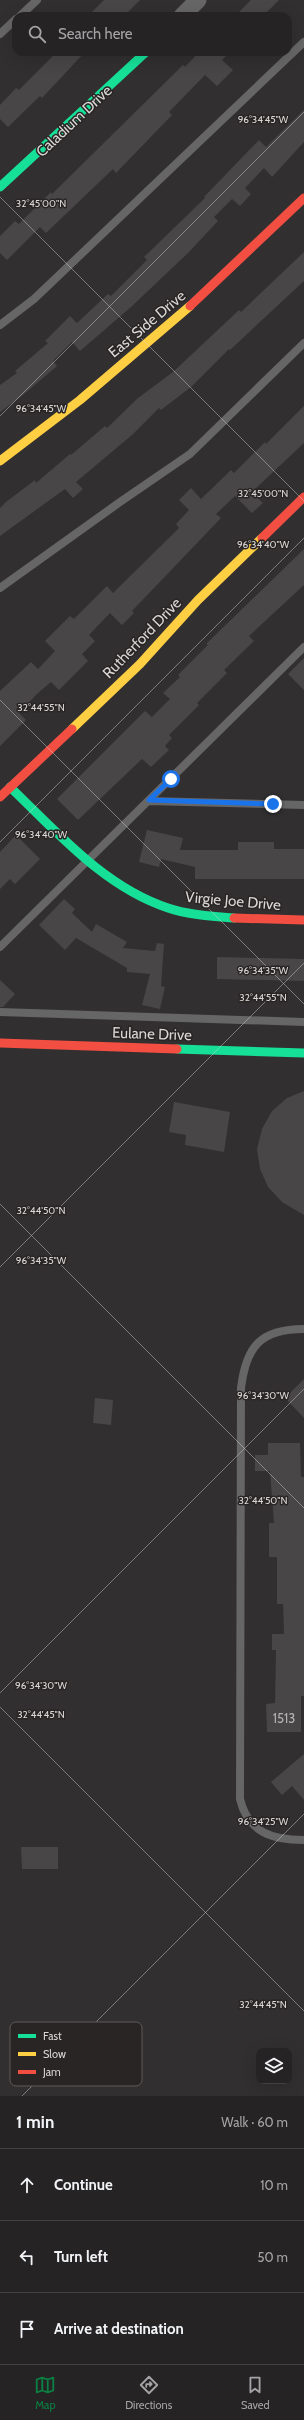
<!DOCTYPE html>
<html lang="en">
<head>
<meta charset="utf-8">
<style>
	body { margin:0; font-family:Cabin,sans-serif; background:#322f31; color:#f1f3f6 }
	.controls { position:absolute; right:12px; bottom:12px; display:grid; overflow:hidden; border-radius:8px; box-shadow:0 4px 16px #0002 }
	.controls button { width:36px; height:36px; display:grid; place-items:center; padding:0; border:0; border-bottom:1px solid #424041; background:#262324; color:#f1f3f6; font:20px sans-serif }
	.stop { position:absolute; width:12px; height:12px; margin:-9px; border:3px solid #1a73e8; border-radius:50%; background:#fff }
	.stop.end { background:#1a73e8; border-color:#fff; box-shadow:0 1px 4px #0008 }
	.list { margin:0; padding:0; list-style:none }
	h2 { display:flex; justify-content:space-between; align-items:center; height:52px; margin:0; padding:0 16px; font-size:17px }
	h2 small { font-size:13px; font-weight:400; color:#a4a4a6 }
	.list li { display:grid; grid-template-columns:26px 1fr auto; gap:12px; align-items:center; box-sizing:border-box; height:72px; padding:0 16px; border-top:1px solid #424041 }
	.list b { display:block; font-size:15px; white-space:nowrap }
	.list em { font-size:13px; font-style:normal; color:#a4a4a6 }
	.icon { flex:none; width:22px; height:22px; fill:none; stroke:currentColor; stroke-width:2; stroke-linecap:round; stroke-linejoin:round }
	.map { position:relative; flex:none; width:304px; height:2096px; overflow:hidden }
	.search { position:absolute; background:#262324; box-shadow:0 4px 16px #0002; left:12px; right:12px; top:12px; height:44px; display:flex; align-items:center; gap:10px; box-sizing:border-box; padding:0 14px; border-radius:12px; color:#a4a4a6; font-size:15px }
	.sheet { height:268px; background:#262324 }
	nav { display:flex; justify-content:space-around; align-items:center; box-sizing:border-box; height:56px; border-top:1px solid #424041; background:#262324; font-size:11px; color:#a4a4a6 }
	nav a { display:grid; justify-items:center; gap:2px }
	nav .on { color:#0b8043 }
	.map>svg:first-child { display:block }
</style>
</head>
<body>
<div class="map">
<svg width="304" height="2096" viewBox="0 0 304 2096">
	<rect width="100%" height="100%" fill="#322f30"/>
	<!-- building -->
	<path fill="#484647" d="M104,0H140L124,16H88Z
		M251,0H279L263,16H235Z
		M57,52H85L42,98L40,96L8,127L0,119V105L16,88L19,90Z
		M199,52H230L222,60L233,70L217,86L205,75L169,112L172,115L116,173L113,169L46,233L40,227L7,260L0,253V236L15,221L19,224L51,192L52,194L183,65L185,67Z
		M304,110V142L272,177L264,168L245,188L251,194L240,206L232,199L214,217L218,221L188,253L131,307L80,351L72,342L53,361L57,366L23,395L0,412V385L17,373L15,371L48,343L45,341L70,316L77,323L108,294L111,296L147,260L144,257L205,198L204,197L259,140L266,147Z
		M304,252V281L230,350L229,349L191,387L161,410L159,408L132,435L76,482L83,489L73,498L65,489L0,536V508L6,502L35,480L36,483L70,454L71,455L105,426L107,428L138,398L173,372L239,310L241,312Z
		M304,406V443L252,492L263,503L252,513L235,496L216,514L221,518L132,611L134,613L122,625L110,613L89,635L95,641L82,654L88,661L59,690L51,682L37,694L19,713L26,720L0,746V691L31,662L38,669L55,651L45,641L70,616L74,619L107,586L113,593L179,528L176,524L189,510L179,500L191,488L201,499L231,470L234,473L265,442L266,444Z
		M304,549V585L249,636L254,641L224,670L227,673L197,703L199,705L169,735L172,738L165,746L169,750L151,767L142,759L78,820L57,799L145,711L152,717L170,699L163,693L180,677L178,675L208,645L206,644Z
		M304,658V690L288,674Z
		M147,830L183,838L180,850H238V842H274V849H304V879H195V867L161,859L159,867L139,862Z
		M16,835L40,859L15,884L10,879L0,889V852Z
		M64,899L75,909L72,913L92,932L96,924L127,942L123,948L155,951L157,943L164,944L161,986L165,987L160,1009L142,1005L150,974L127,972V968L76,938L65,950L39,925Z
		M217,957L304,959V981L217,979Z
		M0,980L15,994L3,1007H0Z
		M304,1091V1215L282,1202L268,1187L260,1169L257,1149L262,1129L272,1111L287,1098Z
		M174,1102L230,1112L224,1152L185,1145L186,1135L169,1132Z
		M304,1379V1418L285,1398Z
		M95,1398L113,1400L111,1425L93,1423Z
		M268,1443H300L301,1477H304V1696H301V1732H267L266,1704L275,1703L276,1650H272V1634H284L283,1604H277V1557H269V1523H274L270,1471H255V1455H268Z
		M304,1754V1800L292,1786L282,1795L271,1782Z
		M21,1847H58V1869H22Z"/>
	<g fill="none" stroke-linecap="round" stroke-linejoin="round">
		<!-- lane -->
		<path stroke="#676666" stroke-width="8" d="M20,16L37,0
			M0,34L16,19
			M0,325L34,299L304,42
			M0,588L120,502L190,454L304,343
			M149,801L304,805
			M0,947L304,647
			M0,1012L304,1022
			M304,1329C260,1329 246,1347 241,1388L240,1799C248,1833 273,1840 304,1840"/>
		<!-- street -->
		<path stroke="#676666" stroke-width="17" d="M182,16L198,0"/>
		<!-- fast -->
		<path stroke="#16e098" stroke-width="9" d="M0,187L146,52
			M10,787C57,832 104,887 168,908C189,915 212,916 234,918
			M177,1049L304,1053"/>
		<!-- slow -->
		<path stroke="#ffcf43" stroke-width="9" d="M0,461L80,400L190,306
			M72,729L140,664L198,600L262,538"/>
		<!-- jam -->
		<path stroke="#f24e42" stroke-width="9" d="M190,306L304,198
			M262,538L304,497
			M0,797L72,729
			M234,918L304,920
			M0,1043L177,1049"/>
	</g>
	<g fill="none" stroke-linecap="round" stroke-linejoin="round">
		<!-- route -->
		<path stroke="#1a73e8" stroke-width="5" d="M171,779L149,800L273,804"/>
	</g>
	<!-- ticks -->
	<path fill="none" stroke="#d9d6d6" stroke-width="1" stroke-opacity="0.45" d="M0,197L304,501M0,416L304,112M0,700L304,1004M0,842L304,538M0,1204L304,1508M0,1267L304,963M0,1693L304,1389M0,1707L304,2011M22,2096L304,1814"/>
	<g text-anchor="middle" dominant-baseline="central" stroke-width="3" stroke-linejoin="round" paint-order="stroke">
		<!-- number labels -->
		<g font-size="13" fill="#b5b2b2">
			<text x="284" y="1718">1513</text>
		</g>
		<!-- street labels -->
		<g font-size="15" fill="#d9d6d6" stroke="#292525">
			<text transform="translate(74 121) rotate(-43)">Caladium Drive</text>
			<text transform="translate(147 324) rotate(-40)">East Side Drive</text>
			<text transform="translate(142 638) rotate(-46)">Rutherford Drive</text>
			<text transform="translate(233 901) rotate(5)">Virgie Joe Drive</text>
			<text transform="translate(152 1034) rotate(2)">Eulane Drive</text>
		</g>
	</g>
	<!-- legend -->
	<rect x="10" y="2022" width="132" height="64" rx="6" fill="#292525" stroke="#5e5a5a" stroke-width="1"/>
	<rect x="18" y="2034" width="18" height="4" fill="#16e098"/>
	<rect x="18" y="2052" width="18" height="4" fill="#ffcf43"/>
	<rect x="18" y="2070" width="18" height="4" fill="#f24e42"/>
	<g font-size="11" fill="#d9d6d6">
		<text x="43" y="2040">Fast</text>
		<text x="43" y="2058">Slow</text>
		<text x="43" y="2076">Jam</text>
	</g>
	<g font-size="10" text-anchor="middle" fill="#d9d6d6" stroke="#292525" stroke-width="3" stroke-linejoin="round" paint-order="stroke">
		<text x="263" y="123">96°34'45"W</text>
		<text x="41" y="207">32°45'00"N</text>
		<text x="41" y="412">96°34'45"W</text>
		<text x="263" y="497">32°45'00"N</text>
		<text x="263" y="548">96°34'40"W</text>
		<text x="41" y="711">32°44'55"N</text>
		<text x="41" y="838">96°34'40"W</text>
		<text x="263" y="974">96°34'35"W</text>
		<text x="263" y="1001">32°44'55"N</text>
		<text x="41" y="1214">32°44'50"N</text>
		<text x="41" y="1264">96°34'35"W</text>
		<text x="263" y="1399">96°34'30"W</text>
		<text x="263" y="1504">32°44'50"N</text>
		<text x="41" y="1689">96°34'30"W</text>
		<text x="41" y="1718">32°44'45"N</text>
		<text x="263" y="1825">96°34'25"W</text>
		<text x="263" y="2008">32°44'45"N</text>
	</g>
</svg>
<div class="controls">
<button><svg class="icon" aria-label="layers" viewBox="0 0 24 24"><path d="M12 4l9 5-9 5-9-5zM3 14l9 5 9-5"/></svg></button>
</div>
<div class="stop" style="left:171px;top:779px"></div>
<div class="stop end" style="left:273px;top:804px"></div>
<div class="search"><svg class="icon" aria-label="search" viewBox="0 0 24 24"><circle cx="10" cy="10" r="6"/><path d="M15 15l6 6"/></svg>Search here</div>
</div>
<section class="sheet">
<h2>1 min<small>Walk · 60 m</small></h2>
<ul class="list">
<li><svg class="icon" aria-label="ahead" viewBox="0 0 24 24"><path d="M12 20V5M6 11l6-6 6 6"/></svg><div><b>Continue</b></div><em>10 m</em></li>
<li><svg class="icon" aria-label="left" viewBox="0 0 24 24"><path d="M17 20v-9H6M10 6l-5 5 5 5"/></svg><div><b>Turn left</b></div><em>50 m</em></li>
<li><svg class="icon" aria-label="arrive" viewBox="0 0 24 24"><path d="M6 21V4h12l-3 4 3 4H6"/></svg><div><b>Arrive at destination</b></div></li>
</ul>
</section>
<nav>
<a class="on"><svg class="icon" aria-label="map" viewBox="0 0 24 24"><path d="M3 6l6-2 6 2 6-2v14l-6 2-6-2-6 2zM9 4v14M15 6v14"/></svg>Map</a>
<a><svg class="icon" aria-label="directions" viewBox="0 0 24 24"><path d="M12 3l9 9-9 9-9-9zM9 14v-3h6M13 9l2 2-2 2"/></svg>Directions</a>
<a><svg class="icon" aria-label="saved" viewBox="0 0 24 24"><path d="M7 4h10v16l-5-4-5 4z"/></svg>Saved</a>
</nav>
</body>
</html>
